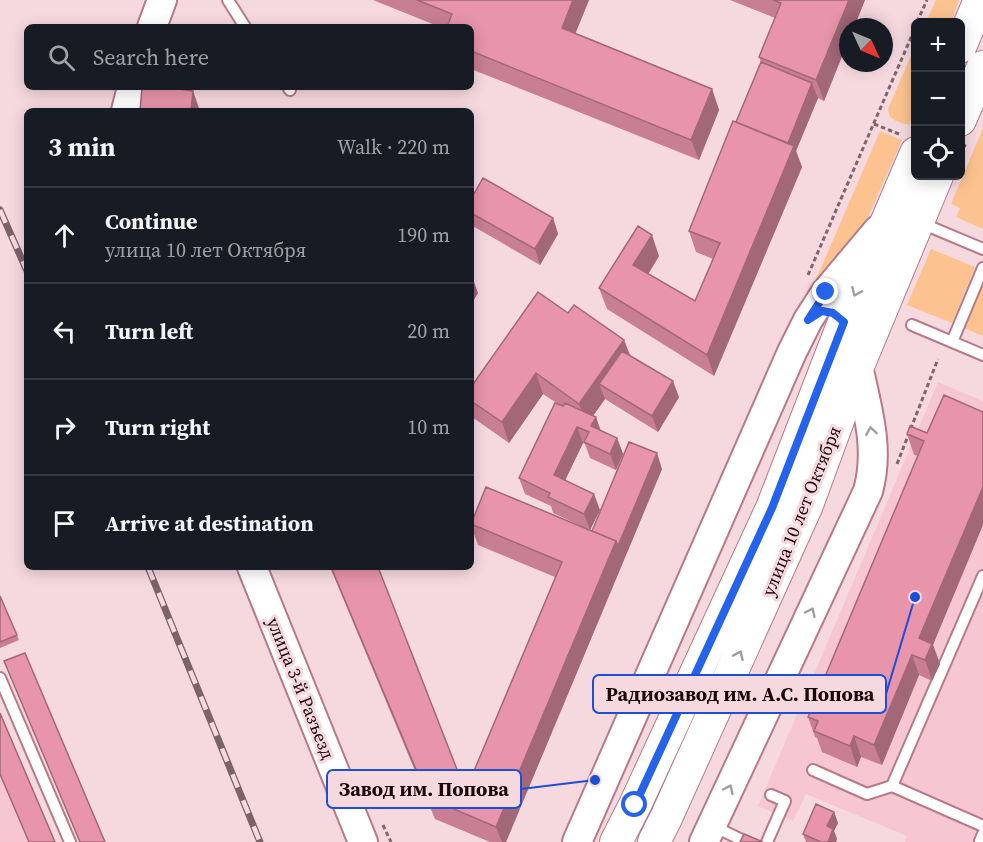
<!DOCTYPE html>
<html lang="en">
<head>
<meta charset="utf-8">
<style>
	body { margin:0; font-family:"Source Serif 4",serif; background:#20242c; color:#f1f3f6 }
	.controls { position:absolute; right:18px; top:18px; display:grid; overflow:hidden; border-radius:9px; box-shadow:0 3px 15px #0003 }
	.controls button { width:54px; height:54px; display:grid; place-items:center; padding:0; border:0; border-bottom:2px solid #363941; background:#171b24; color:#f1f3f6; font:30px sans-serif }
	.compass { position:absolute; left:839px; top:18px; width:54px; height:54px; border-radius:50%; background:#171b24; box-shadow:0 3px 15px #0003; rotate:134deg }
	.stop { position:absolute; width:18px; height:18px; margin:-14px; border:4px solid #2563eb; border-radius:50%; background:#fff }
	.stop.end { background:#2563eb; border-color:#fff; box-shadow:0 2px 6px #0008 }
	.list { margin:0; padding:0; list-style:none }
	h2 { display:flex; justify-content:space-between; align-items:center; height:78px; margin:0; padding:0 24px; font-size:26px }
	h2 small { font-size:20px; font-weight:400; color:#9ea1a6 }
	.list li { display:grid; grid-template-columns:39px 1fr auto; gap:18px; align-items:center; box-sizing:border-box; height:96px; padding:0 24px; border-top:2px solid #363941 }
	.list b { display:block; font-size:22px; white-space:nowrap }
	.list p { margin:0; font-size:20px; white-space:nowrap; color:#9ea1a6 }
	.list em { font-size:20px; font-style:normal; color:#9ea1a6 }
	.icon { flex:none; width:33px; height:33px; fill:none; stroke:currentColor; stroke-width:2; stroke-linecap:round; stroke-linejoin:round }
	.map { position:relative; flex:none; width:983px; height:842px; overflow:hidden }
	.search { position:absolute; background:#171b24; box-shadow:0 3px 15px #0003; left:24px; top:24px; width:450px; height:66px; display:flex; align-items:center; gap:15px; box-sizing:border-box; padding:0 21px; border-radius:9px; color:#9ea1a6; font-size:22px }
	.panel { position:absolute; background:#171b24; box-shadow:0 3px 15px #0003; left:24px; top:108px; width:450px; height:462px; border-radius:9px }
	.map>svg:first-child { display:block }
</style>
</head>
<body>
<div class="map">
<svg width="983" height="842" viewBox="0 0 983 842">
	<rect width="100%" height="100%" fill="#f6d9df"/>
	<!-- built -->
	<path fill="#f6c7d2" d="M938,382L983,401V842H905L907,836L806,794L793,821L758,806Z
		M0,775L28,842H0Z"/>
	<!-- green -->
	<path fill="#fcc390" d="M936,0H959L951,22H926Z
		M915,46V110L909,125C900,122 888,121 888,109Z
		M983,128V229L956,217L960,208L951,204Z
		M880,131L902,140L869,215L850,244L814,284Z
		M931,249L975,267L952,323L907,305Z
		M983,282V336L964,328Z"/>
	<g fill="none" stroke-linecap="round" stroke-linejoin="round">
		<!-- lane casing -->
		<g stroke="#b87989" stroke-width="14">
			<path id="lane" d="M228,0L245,27
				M288,87L290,90
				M921,223L983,249
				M912,325L983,355
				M952,342L983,268
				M983,576L892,786L983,826
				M0,678L70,842
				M813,770L867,794L892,786
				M713,826L746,842
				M983,834L980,841L983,842
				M767,842L785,801L771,795"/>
		</g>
		<!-- secondary casing -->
		<g stroke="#b87989" stroke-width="32">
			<path id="secondary" d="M152,27L162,0
				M126,111L132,87
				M252,567L363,842
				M577,842L792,352L808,320L826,292L878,230
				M704,842L868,491C880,449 867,408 858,366"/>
		</g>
		<!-- primary casing -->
		<g stroke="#b87989" stroke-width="34">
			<path id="primary" d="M960,47L980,0
				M960,120L983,67
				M616,842L635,805L772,508L844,322L916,153
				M654,842L666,818L807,505L858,366L937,176"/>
		</g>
		<!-- path -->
		<path stroke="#7f666c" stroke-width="3" stroke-dasharray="4.5 3" stroke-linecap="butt" d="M917,22L927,0
			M874,124L899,134
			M960,155L966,143
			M808,275L916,26
			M897,464L938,359
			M383,825L391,842"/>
		<!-- lane -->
		<use href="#lane" stroke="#fff" stroke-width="10"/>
		<!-- secondary -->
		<use href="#secondary" stroke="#fff" stroke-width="28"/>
		<!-- primary -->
		<use href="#primary" stroke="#fff" stroke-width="32"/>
		<!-- rail casing -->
		<g stroke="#7c636a" stroke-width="7">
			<path id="rail" d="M0,210L27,271
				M148,567L260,842"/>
		</g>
		<!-- rail -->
		<use href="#rail" stroke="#f6d9df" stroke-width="4.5" stroke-dasharray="14" stroke-linecap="butt"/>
	</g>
	<!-- wall -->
	<path fill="#c87f92" d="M373,0H589L575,34L712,89L719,110L699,160L471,69V27H440Z
		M730,0H865L824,101L818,98L796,151L802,167L714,376L607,309L599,288L659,256L648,274L695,301L713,259L696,252L689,231L736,122L761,62L759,57L775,18Z
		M471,199L553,218L558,234L540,265L471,225Z
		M568,313L624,340L630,355L679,397L658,432L605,399L593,416L596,417L601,431L617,438L623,454L616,470L590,458L585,444L583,443L565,480L600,510L590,530L553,513L551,506L525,494L519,478L558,404L543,394L509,443L472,417L471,414V387Z
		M927,433L933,645L940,664L932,681L919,675L882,765L861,757L857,767L822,752L817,738L815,737L808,717L918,456L914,455L907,434Z
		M662,469L506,842H490L435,819L330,567H378L458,772L471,778L555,577L478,545L471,526V523L592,531Z
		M0,596L19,640L0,648Z
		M834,812L838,823L834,831L837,839L836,842H806L803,834Z"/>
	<!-- shaded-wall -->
	<path fill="#a26877" d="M573,0H589L569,49L562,28Z
		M849,0H865L854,27H848V41L824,101L816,80Z
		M812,83L818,98L796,151L802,167L714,376L707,355L786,147Z
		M712,89L719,110L699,160L691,140Z
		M193,91L200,111H191Z
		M553,218L558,234L540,265L535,249Z
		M652,235L659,256L641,286L633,265Z
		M471,273L478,293L471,305Z
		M624,340L632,361L599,384L605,399L587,424L579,404Z
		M536,373L543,394L509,443L502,422Z
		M673,381L679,397L658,432L652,416Z
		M596,417L601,433L591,426Z
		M577,427L583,443L560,491L554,475Z
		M617,438L623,454L616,470L610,454Z
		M657,453L662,469L506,842H502L496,827L616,541Z
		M983,487V525L933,645L940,664L932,681L925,660L919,638Z
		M594,494L600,510L590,530L584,514Z
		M912,655L919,675L882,765L874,745Z
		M854,736L861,757L857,767L850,746Z
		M834,812L838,823L834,831L837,839L836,842H828L827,826Z"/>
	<!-- building -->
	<path fill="#e894aa" stroke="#a26877" stroke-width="1.5" d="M417,0H573L562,28L712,89L691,140L471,51V27H447L452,14Z
		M773,0H849L816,80L759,57L781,3Z
		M761,62L812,83L788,143L736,122Z
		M142,87H166L193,91L191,111H140Z
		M733,121L794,146L707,355L599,288L638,226L652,235L633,265L695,301L720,243L689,231Z
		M483,178L553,218L535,249L471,213V199Z
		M538,292L568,313L574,305L624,340L579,404L536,373L502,422L471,401V387Z
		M622,351L673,381L652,416L599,384Z
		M944,395L983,412V487L919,638L932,644L925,660L912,655L874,745L854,736L850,746L814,731L818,721L808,717L924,441L907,434L910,426L927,433Z
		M555,403L563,406L565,403L596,417L591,426L617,438L610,454L584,442L589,432L577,427L554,475L594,494L584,514L548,497L550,493L519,478Z
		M629,442L657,453L618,546L616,541L592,531Z
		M486,487L616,541L496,827L428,798L331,567H378L458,772L471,778L562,562L471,524Z
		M0,596L17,635L0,642Z
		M25,653L105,842H80L4,661Z
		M0,713L55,842H29L0,774Z
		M816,804L834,812L827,826L833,829L828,842H821L803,834Z
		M744,834L763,842H740Z"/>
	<!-- one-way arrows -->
	<defs><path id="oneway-chevron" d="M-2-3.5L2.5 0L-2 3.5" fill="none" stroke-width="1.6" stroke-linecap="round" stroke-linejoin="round" transform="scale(1.5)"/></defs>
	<g stroke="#a49b9e">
		<use href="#oneway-chevron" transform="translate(856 292) rotate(113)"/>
		<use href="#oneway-chevron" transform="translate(871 431) rotate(-99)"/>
		<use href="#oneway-chevron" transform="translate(811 612) rotate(-65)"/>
		<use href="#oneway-chevron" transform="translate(739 655) rotate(-66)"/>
		<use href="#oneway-chevron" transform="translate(729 789) rotate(-65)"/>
	</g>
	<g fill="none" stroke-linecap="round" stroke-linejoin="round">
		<!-- route -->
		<path stroke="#2563eb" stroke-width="8" d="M635,805L772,508L844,322L833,313L822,311L808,320L826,292"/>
	</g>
	<g text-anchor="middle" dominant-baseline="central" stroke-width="6" stroke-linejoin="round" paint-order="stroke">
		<!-- street labels -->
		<g font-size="18" fill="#1b050c" stroke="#f6d9df">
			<text transform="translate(801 511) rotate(-68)">улица 10 лет Октября</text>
			<text transform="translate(301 688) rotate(68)">улица 3-й Разъезд</text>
		</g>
	</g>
	<!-- callouts -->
	<path fill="none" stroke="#1d4ed8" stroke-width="2" d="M915 597L886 694M595 780L521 789"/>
	<g fill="#1d4ed8" stroke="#f6d9df" stroke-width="2">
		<circle cx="915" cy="597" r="6"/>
		<circle cx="595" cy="780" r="6"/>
	</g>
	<g fill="#f6d9df" stroke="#1d4ed8" stroke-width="2">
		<rect x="593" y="675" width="293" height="38" rx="6"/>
		<rect x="327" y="770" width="194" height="38" rx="6"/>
	</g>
	<g font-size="20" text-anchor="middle" font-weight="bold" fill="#1b050c">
		<text x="740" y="701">Радиозавод им. А.С. Попова</text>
		<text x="424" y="796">Завод им. Попова</text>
	</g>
</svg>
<div class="controls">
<button>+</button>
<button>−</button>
<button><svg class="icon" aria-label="locate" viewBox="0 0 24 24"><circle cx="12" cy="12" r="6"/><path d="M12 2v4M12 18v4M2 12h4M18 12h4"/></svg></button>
</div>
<svg class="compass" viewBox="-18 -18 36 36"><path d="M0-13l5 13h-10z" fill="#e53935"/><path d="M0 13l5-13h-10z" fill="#9ea1a6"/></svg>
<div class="stop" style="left:635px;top:805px"></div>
<div class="stop end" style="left:826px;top:292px"></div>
<div class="search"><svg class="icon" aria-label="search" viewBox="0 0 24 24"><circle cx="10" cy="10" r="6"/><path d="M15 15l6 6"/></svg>Search here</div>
<section class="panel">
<h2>3 min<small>Walk · 220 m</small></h2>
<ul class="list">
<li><svg class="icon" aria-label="ahead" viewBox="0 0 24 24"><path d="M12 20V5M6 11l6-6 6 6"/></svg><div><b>Continue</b><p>улица 10 лет Октября</p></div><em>190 m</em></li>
<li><svg class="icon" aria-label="left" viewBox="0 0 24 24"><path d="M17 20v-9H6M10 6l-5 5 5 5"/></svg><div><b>Turn left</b></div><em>20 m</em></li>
<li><svg class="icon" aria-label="right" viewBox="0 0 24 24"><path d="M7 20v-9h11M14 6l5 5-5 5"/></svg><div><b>Turn right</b></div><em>10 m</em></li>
<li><svg class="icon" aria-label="arrive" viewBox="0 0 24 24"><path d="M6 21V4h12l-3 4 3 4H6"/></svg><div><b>Arrive at destination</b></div></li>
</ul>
</section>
</div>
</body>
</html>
